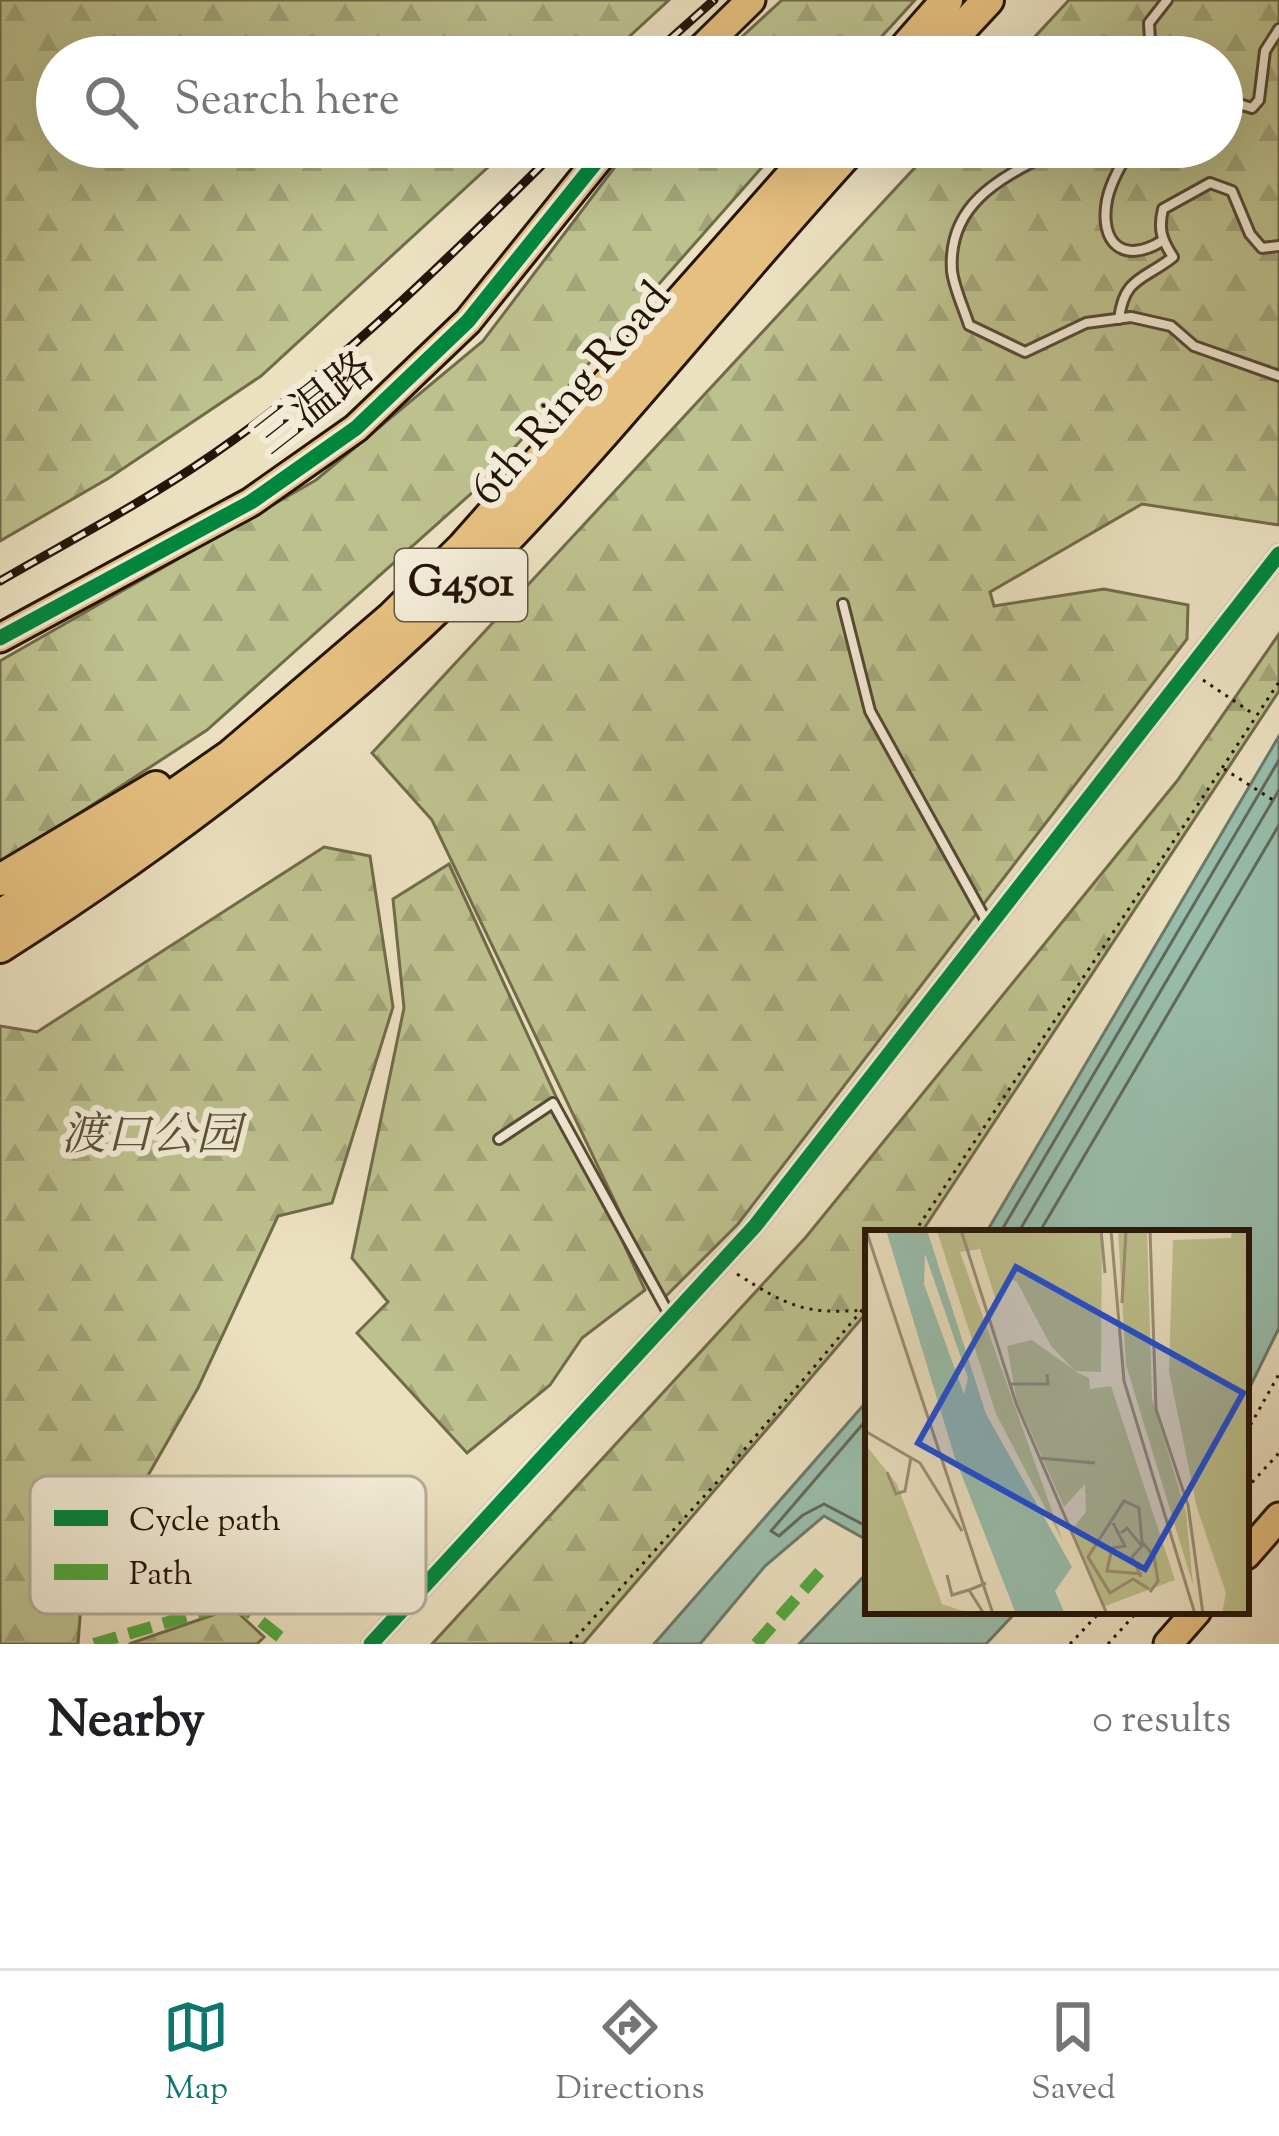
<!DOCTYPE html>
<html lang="en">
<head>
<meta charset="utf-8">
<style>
	body { margin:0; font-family:"Sorts Mill Goudy","Noto Serif SC",serif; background:#f6f6f6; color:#202124 }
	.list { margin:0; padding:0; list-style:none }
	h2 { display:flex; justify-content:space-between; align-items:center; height:156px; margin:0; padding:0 48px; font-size:51px }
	h2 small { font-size:39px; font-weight:400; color:#757577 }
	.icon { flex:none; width:66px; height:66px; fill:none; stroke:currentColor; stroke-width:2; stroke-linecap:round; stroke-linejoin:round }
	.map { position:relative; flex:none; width:1279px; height:1644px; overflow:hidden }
	.search { position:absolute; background:#fff; box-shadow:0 12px 48px #0002; left:36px; right:36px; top:36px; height:132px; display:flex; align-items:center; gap:30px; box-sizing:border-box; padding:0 42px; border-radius:66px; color:#757577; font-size:45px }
	.sheet { height:324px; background:#fff }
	nav { display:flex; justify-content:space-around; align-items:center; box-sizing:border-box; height:168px; border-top:3px solid #e0e0e0; background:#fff; font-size:33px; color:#757577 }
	nav a { display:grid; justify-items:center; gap:6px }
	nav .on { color:#0f766e }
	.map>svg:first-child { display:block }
</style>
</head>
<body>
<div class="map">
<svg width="1279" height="1644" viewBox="0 0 1279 1644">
	<defs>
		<pattern id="forest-firs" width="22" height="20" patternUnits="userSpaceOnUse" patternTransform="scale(3)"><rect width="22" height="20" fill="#bdc18e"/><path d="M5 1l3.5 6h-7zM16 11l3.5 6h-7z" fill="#a2a579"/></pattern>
	</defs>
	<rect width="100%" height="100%" fill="#ebe0c0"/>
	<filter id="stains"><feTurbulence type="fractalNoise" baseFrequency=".00167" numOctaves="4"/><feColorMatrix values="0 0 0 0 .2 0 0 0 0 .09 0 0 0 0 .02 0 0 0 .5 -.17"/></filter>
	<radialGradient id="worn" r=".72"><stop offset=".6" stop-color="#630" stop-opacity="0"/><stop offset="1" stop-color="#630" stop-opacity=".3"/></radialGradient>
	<!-- forest -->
	<path fill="url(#forest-firs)" stroke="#716b4a" stroke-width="3" d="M0,0H669L607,57H57V147H510L261,376L109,478L0,541Z
		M782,0H915L863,57H720Z
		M1069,0H1279V525L1142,504L990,592L994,606L1104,589L1188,605L1187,639L738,1224L662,1300L432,820L372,753L934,147H1222V57H1016Z
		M630,147H780L484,482L207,730L0,865V661L316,480L483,341Z
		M1279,634V691L921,1233H868V1311L583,1644H432L806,1237L1177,781Z
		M324,847L370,856L393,1007L332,1203L278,1216L198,1388L82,1591L78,1644H0V1026L37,1032Z
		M449,864L645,1290L582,1338L550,1385L467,1453L357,1333L388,1302L352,1258L404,1008L393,899Z
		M233,1608L264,1637L257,1644H129Z"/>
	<!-- water -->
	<path fill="#99bead" stroke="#6b7a6a" stroke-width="3" d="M1279,736V1328L1246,1395V1233H986Z
		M868,1400V1545L865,1539L824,1516L765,1566L700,1644H654Z
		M868,1572V1611H1017L986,1644H799Z"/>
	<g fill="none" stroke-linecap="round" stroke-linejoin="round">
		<!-- shore -->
		<path stroke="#5f6a5a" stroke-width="3" d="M1000,1233L1279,760
			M1018,1233L1279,790
			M1039,1233L1279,825
			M868,1418L771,1531L779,1536L803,1515L824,1504L868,1527"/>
		<!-- service casing -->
		<g stroke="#564834" stroke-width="14">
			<path id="service" d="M1151,57L1149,23L1167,0
				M1222,92H1231L1239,104L1252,108L1259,100L1265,51L1279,29
				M1061,147C1008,175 947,199 952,271C954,288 964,309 969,325L1025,352L1086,323L1131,317L1171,326L1194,346L1279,376
				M1132,147C1122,163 1111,181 1107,200C1099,243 1123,265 1162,241
				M1119,319C1124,277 1144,280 1173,257C1162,240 1158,230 1163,209L1210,183L1232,191L1250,234L1262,248L1279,246
				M843,604L870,711L988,924
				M499,1139L553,1103L670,1316"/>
		</g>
		<!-- minor casing -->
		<g stroke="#564834" stroke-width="22">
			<path id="minor" d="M371,1644L755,1226L1279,554"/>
		</g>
		<!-- primary casing -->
		<g stroke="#251506" stroke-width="33">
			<path id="primary" d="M1246,1555L1279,1517
				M1168,1644L1197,1611"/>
		</g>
		<!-- trunk casing -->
		<g stroke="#251506" stroke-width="33">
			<path id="trunk" d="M693,57L751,0
				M0,638L251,502L356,428L468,321L608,147"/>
		</g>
		<!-- motorway casing -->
		<g stroke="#251506" stroke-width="36">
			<path id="motorway" d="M897,57L947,0
				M935,57L988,0
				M0,880L156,787
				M0,916L231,755L391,618L463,547L817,147
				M0,947C182,831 353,699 503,543C625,416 734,277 853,147"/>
		</g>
		<!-- path -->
		<path stroke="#251506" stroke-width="3" stroke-dasharray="3 6" stroke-linecap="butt" d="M1203,680L1255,715
			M1224,769L1273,800
			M914,1233L1279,682
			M737,1274C786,1305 804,1315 863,1310L868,1314
			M1246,1433L1279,1374
			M1246,1489L1279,1453
			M570,1644L717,1482L868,1303
			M1070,1644L1101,1611
			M1108,1644L1138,1611"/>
		<!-- service -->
		<use href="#service" stroke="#f2ebd6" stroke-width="8"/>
		<!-- minor -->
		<use href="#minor" stroke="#f2ebd6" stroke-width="16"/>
		<!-- primary -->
		<use href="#primary" stroke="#e6c080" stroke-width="27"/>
		<!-- trunk -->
		<use href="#trunk" stroke="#e6c080" stroke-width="27"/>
		<!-- motorway -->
		<use href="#motorway" stroke="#e6c080" stroke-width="30"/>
		<!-- rail casing -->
		<g stroke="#251506" stroke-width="9">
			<path id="rail" d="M650,57L714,0
				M0,581C71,540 144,502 212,455C341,366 450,257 560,147"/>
		</g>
		<!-- rail -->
		<use href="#rail" stroke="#f2ebd6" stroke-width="4.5" stroke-dasharray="14" stroke-linecap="butt"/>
		<!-- quiet -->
		<path stroke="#53a940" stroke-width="12" stroke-dasharray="24 12" stroke-linecap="butt" d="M94,1644L236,1602L289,1644
			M756,1644L825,1566"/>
		<!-- cycleway casing -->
		<g stroke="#f2ebd6" stroke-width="22">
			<path id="cycleway" d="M0,638L251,502L356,428L468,321L608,147
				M371,1644L755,1226L1279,554"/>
		</g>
		<!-- cycleway -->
		<use href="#cycleway" stroke="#00873e" stroke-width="15"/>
	</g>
	<g text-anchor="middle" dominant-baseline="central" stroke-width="12" stroke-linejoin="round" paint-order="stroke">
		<!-- shield labels -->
		<rect fill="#f2ebd6" stroke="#625544" stroke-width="3" x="395" y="549" width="132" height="72" rx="9"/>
		<g font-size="42" font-weight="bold" fill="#251506">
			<text x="461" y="585">G4501</text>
		</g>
		<!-- street labels -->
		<g font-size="45" fill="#251506" stroke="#f2ebd6">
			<text transform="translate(573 396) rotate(-49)">6th Ring Road</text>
			<text transform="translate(317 406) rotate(-38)">三温路</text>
		</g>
		<!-- park labels -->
		<g font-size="45" font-style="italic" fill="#5a5136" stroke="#f2ebd6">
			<text x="151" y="1138">渡口公园</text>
		</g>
	</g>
	<!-- overview -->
	<g transform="translate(865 1230)">
		<rect width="384" height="384" fill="#ebe0c0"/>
		<path d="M237,0L236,142L209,141L224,148L225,159L246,156L310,350L240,376L207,299L221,282L220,254L199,277L152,171L142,116L167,110L209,140L186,116L152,52L143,47L132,74L115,19L95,22L198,312L131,184L72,1ZM282,0L287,169L321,282L328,355L261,135L253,1ZM367,0L384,1V384H357L361,363L332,278L304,141L308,10L366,8ZM0,214L32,254L77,374L107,384H0Z" fill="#bdc18e"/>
		<path d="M62,0L121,184L207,337L190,361L200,384H151L90,228L21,0ZM60,24L103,148L99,164L59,54Z" fill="#99bead" fill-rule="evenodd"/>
		<path fill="none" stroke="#9c8f76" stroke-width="3" d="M1,0L128,384M96,0L151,173L242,384M236,0L240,43M246,0L259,151L330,384M285,0L291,179L323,275L338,384M257,73L261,0M145,154H183L182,144M0,201L55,233L97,301M174,228L230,233M22,242L31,264L40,261L46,227M248,293L260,316L247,318L242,341L277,344M256,303L262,298L277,316L267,327L276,347M82,345L87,365L104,360M284,359L268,349L245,363L223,327L259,271L274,278L277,312L289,326L293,351L285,362M119,384L104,360L121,353"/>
		<path fill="#1d4ed8" fill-opacity="0.15" stroke="#1d4ed8" stroke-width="6" d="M151,37L378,163L280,339L53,213Z"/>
		<rect width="384" height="384" fill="none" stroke="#251506" stroke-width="6"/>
	</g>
	<!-- legend -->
	<rect x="30" y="1476" width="396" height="138" rx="18" fill="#f2ebd6" stroke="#b4ab98" stroke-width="3"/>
	<rect x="54" y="1510" width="54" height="16" fill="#00873e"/>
	<rect x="54" y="1564" width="54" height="16" fill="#53a940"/>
	<g font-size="33" fill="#251506">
		<text x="129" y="1530">Cycle path</text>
		<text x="129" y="1584">Path</text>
	</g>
	<rect width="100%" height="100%" filter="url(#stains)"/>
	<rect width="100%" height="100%" fill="url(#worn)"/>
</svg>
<div class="search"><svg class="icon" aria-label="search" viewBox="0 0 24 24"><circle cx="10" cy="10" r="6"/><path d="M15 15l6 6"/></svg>Search here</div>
</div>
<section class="sheet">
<h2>Nearby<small>0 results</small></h2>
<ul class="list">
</ul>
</section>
<nav>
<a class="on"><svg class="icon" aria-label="map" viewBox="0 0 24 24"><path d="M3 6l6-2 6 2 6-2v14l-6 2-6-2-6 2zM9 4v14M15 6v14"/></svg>Map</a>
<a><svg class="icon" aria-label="directions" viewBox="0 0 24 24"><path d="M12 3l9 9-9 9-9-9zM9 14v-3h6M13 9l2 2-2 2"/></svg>Directions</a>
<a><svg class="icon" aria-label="saved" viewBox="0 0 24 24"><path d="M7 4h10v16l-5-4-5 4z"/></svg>Saved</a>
</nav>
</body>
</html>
